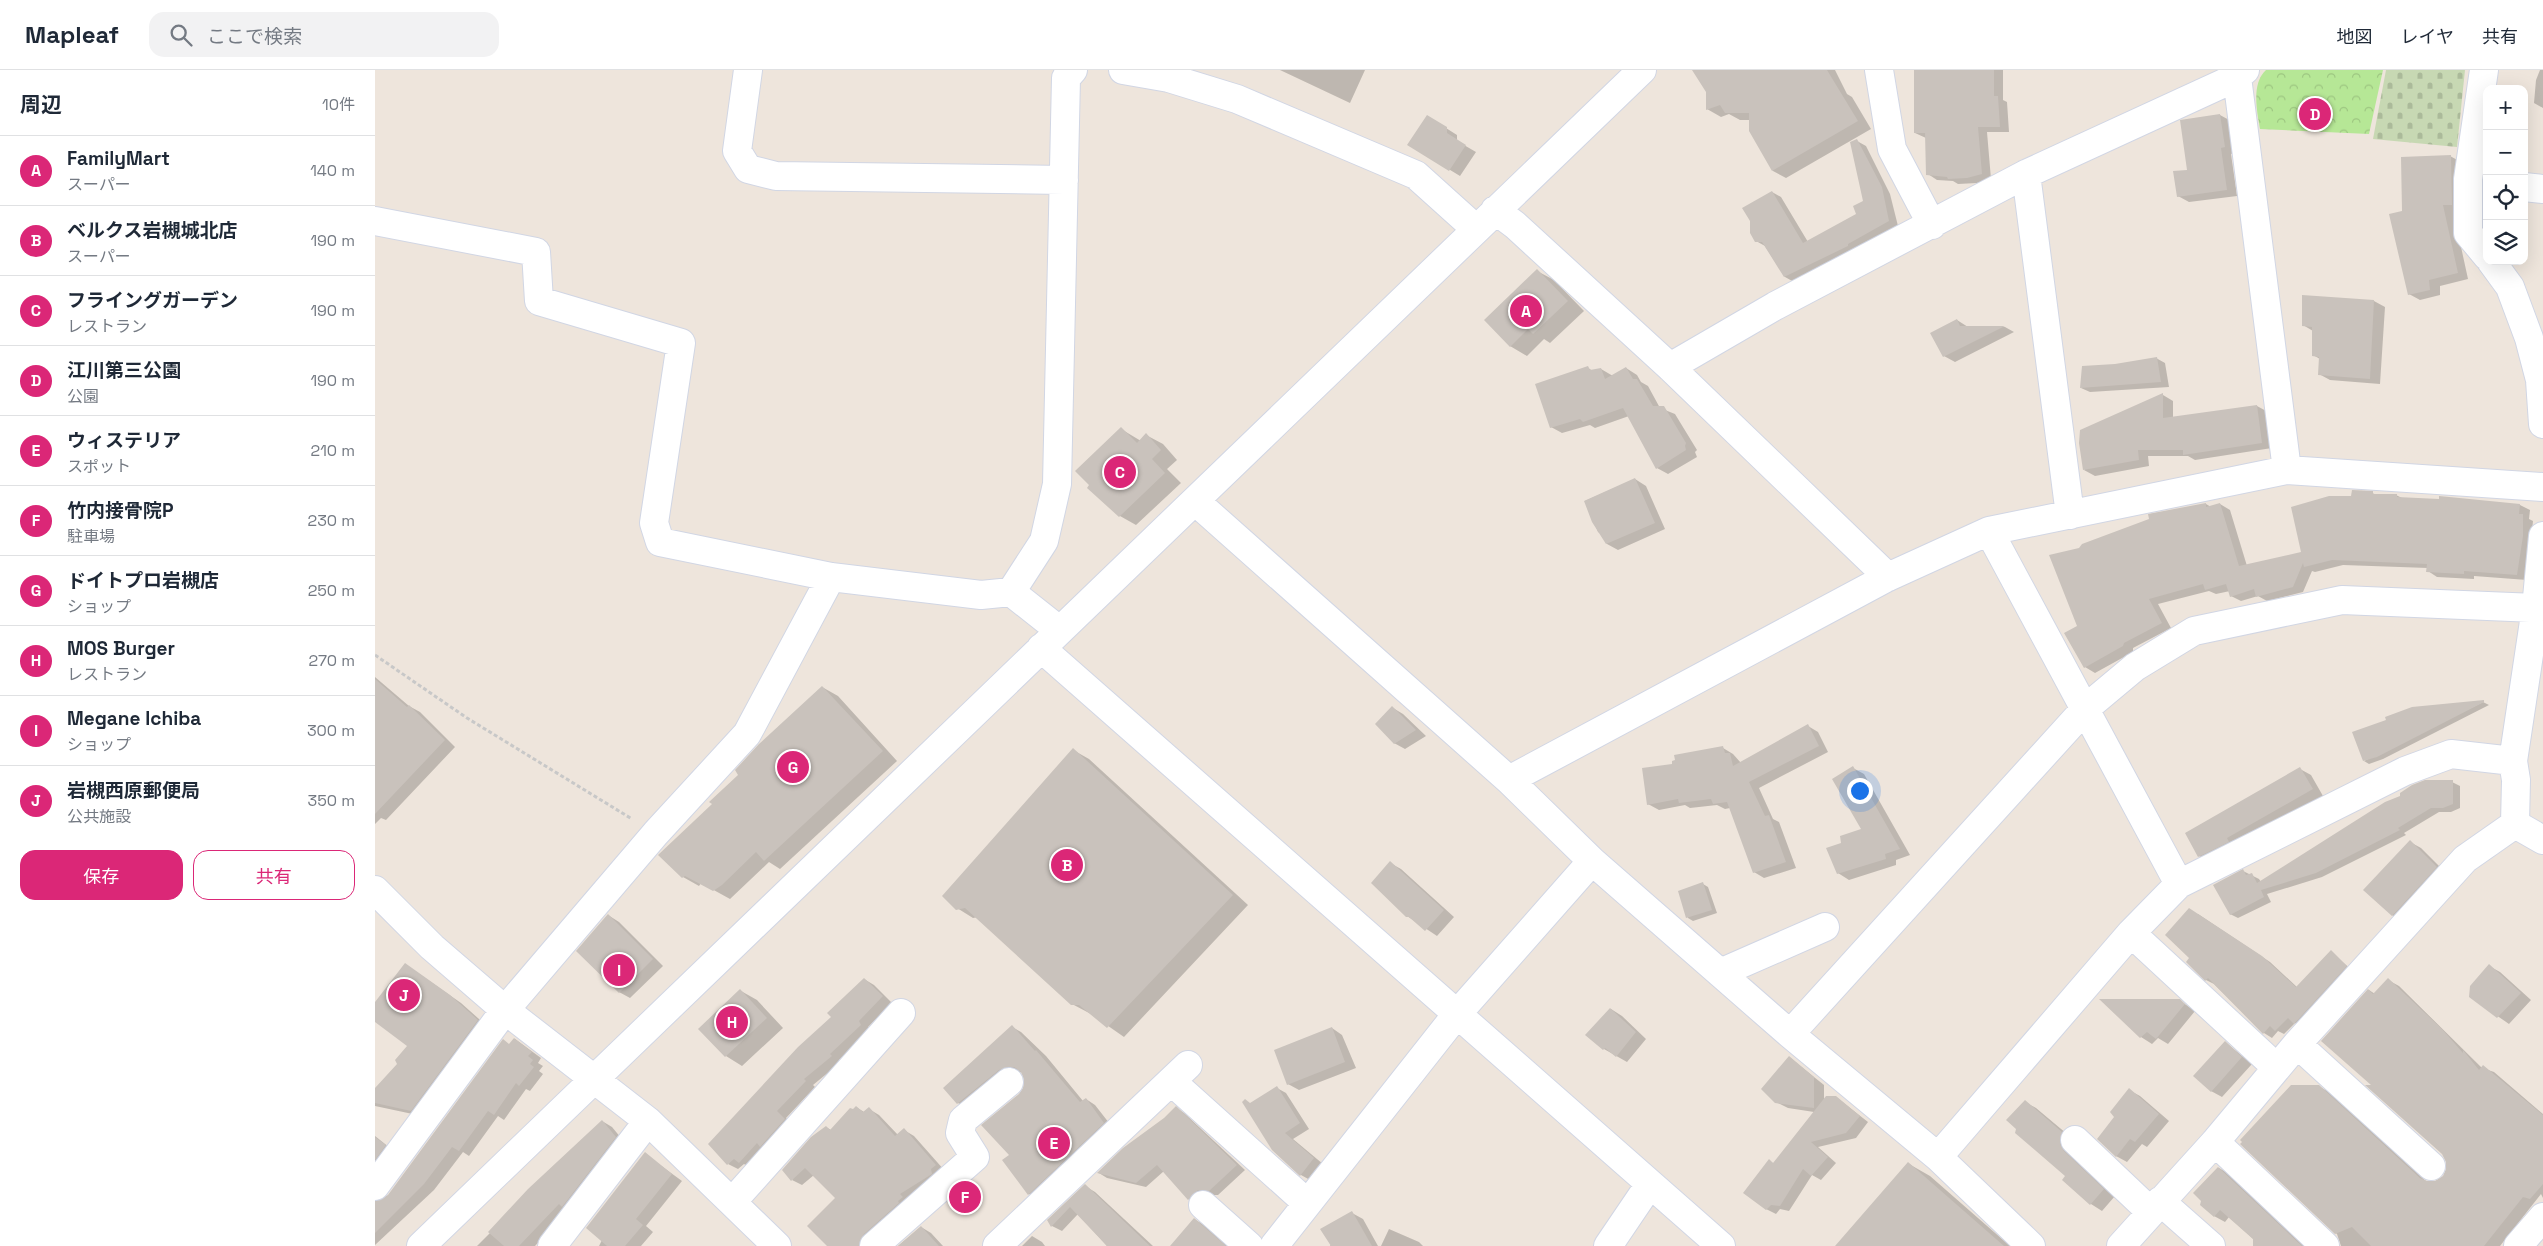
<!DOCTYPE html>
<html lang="ja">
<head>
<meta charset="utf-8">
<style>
	body { margin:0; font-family:"Space Grotesk","Noto Sans JP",sans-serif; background:#f2f2f3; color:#1f2937 }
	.controls { position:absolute; right:15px; top:15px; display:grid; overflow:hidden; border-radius:10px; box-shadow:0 5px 20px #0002 }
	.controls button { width:45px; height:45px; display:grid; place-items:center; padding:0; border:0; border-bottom:1px solid #e0e1e3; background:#fff; color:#1f2937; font:25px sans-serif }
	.you { position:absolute; left:1484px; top:720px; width:18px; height:18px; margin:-12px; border:4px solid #fff; border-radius:50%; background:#1a73e8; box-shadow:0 0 0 8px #1a73e833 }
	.badge { display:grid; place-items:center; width:32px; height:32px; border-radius:50%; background:#db2777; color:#fff; font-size:16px; font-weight:700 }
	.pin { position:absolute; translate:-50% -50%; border:2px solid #fff; box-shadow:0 1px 5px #0006 }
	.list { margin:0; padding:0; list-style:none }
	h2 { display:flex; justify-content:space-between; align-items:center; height:65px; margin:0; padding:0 20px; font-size:21px }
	h2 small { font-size:16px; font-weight:400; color:#747a83 }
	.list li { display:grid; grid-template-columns:32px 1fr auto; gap:15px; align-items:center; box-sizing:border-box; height:70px; padding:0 20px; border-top:1px solid #e0e1e3 }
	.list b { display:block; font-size:19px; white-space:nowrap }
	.list p { margin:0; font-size:16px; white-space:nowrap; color:#747a83 }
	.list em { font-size:16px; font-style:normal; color:#747a83 }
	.actions { display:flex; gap:10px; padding:15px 20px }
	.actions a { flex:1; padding:11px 0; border:1px solid #db2777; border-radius:15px; text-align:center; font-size:18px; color:#db2777 }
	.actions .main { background:#db2777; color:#fff }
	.icon { flex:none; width:28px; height:28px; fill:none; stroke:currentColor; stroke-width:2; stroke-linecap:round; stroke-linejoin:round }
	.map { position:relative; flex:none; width:2168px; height:1176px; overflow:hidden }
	header { display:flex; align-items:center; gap:30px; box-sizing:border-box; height:70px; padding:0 25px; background:#fff; border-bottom:1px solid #e0e1e3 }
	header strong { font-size:24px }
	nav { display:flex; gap:28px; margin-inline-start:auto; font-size:18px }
	.search { width:350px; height:45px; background:#f2f2f3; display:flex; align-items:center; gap:12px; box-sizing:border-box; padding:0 18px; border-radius:15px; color:#747a83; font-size:19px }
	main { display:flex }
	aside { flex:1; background:#fff }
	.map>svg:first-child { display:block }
</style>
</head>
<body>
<header>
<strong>Mapleaf</strong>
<div class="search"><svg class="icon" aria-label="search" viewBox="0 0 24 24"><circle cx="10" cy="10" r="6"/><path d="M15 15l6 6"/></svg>ここで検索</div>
<nav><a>地図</a><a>レイヤ</a><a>共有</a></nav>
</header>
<main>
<aside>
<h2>周辺<small>10件</small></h2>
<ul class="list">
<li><span class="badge">A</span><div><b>FamilyMart</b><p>スーパー</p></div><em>140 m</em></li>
<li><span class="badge">B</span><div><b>ベルクス岩槻城北店</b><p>スーパー</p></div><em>190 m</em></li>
<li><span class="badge">C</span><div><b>フライングガーデン</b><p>レストラン</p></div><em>190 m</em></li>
<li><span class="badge">D</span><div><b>江川第三公園</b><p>公園</p></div><em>190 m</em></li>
<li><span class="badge">E</span><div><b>ウィステリア</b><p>スポット</p></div><em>210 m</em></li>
<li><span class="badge">F</span><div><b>竹内接骨院P</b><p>駐車場</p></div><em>230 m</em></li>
<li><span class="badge">G</span><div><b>ドイトプロ岩槻店</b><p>ショップ</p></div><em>250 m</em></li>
<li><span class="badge">H</span><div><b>MOS Burger</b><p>レストラン</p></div><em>270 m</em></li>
<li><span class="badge">I</span><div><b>Megane Ichiba</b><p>ショップ</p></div><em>300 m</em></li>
<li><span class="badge">J</span><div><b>岩槻西原郵便局</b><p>公共施設</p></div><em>350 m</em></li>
</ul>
<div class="actions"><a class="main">保存</a><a>共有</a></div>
</aside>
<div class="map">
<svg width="2168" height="1176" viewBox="0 0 2168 1176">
	<defs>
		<pattern id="cemetery-stones" width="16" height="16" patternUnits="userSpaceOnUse" patternTransform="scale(1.25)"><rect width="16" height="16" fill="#c7d8b3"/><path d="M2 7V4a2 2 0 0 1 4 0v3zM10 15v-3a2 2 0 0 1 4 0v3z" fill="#abba9a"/></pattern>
		<pattern id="park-crowns" width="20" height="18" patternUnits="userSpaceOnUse" patternTransform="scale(1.25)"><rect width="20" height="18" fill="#b6e796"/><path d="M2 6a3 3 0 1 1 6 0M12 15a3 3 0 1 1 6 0" fill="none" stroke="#9dc681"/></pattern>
	</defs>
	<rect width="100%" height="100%" fill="#eee5dc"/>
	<!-- cemetery -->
	<path fill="url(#cemetery-stones)" d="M2011,0H2090L2082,77L1998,69Z"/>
	<!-- park -->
	<path fill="url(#park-crowns)" d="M1891,0H2008L1994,64L1885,59C1882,41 1876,14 1891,0Z"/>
	<!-- shadow -->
	<path fill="#0003" d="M905,0H990L975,33Z
		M1322,0H1460L1472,24L1477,27L1496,59L1411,108L1398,101L1375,50H1365L1354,44L1346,47L1332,39V22Z
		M1540,0H1628V30L1632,32L1634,62H1612L1616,109L1602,113L1583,114L1578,111L1562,110L1553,104L1551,68L1540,63Z
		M2165,0H2168V38L2159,33L2161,10Z
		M1845,45L1856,51L1860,83L1856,84L1862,126L1814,132L1803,126Z
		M1063,53L1082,65V71L1101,82L1085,106L1034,75Z
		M1482,71L1491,76L1515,124L1523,156L1419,212L1410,207L1390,176L1381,171L1397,122L1406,127L1433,172L1483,145L1489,132Z
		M2075,86L2086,92L2087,140H2078L2093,209L2065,216V225L2045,230L2034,224L2028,142Z
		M1162,201L1179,210L1209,241L1175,273L1169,269L1152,286L1135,276Z
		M1928,226L1999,231L2010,237L2005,314L1955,310L1944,304L1945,289L1938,285V261L1928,255Z
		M1582,250L1593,257H1630L1639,262L1580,292L1569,286Z
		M1781,288L1790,293L1794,317L1715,322L1706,318L1740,295Z
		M1213,298L1218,301L1226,299L1238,306L1251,298L1262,305L1266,312L1273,316L1285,338L1300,344L1322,380L1320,382L1322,387L1293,404L1282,398L1254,346L1220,358L1215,355L1187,363L1176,357Z
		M1788,325L1798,331V349L1882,336L1893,342L1897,378L1820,390L1813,386H1773L1774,396L1720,406L1709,400Z
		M746,359L766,371L771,365L788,374L802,390L792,399L806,413L761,455L745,446L715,415Z
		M1260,409L1271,416L1290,459L1243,480L1232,474L1228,465L1223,462L1210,431Z
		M1997,423L2002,425H2021L2027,428L2145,435L2155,440L2154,449L2158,451L2152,510L2099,506V509L2062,507L2053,501V498L1968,495L1940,502L1937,501L1928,522L1892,531L1883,526L1866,531L1856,526L1855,521L1841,524L1834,521L1783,534L1796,558L1758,578V582L1720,603L1710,597L1703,557L1704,479L1831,434L1836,437L1845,434L1855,440L1872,496L1927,483L1978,427Z
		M0,607L34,636L45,642L80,677L11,750L6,748L0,754Z
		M447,617L463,626L522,691L405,799L394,792L355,829L326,813L324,816L308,807L339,734Z
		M2108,632L2114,635L2008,689L1994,694L1989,691Z
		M1018,638L1028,644L1051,666L1030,679L1019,673Z
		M1433,656L1443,662L1453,682L1384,718L1398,749L1404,752L1421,798L1389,808L1379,802L1355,738L1350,739L1342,735L1315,738L1310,735L1284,740L1273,734L1299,695L1348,678L1358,684L1366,693Z
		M698,680L714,689L873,835L749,967L716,944L697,934L603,847L598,848L582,838Z
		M1478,698L1489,704L1535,785L1521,790V795L1474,810L1463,803L1468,774L1487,760Z
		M1925,699L1936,705L1948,726L1835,793L1824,786Z
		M2077,712L2085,716V738L2076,742H2064L2029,763L2031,765L1947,807L1892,824L1896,832L1863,848L1855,844L1868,801L1884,809L1886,812Z
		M2035,772L2046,778L2072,804L2028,852L2017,845Z
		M1015,793L1026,799L1079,847L1062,866L1032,846Z
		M1328,814L1333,817L1342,843L1318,851L1313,848L1304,822Z
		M1823,844L1895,892L1923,918L1956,882L1979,902L1928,957L1920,953L1909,964L1903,961L1897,968L1889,963L1839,914L1831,910L1816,888Z
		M233,845L244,852L288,896L255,928L244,922Z
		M2114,896L2125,902L2156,930L2134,954L2095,927Z
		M40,901L86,933L113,957L47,1046L0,1036V1020L23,994L34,976L0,951V934Z
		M489,909L499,915L517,933L493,957L495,961L464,990L466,992L438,1015L440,1017L411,1048L419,1056L374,1097L369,1094L363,1099L353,1094L458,947Z
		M2013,910L2024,916L2107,998L2119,1002L2168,1044V1128L2166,1124L2125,1176H1966L1962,1164L1867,1074L1943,1016L1954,1022L2053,1113L2061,1112L2068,1108L2073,1099L2072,1091L2068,1084L2000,1016L1994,920L2000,924Z
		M366,921L382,930L408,958L367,996L351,986Z
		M1727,930H1804L1820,941L1793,974L1783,968L1777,974L1766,967Z
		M1236,939L1247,946L1271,969L1252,992L1229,979Z
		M637,957L646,962L671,986L708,1031L711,1029L720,1035L738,1058L663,1130L654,1124L636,1085L645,1025L650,1018L651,1010L647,1002L634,1005L593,1039L583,1033L570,1019Z
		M957,958L967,965L981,998L924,1020L913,1014Z
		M140,969L166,988L163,993L168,996L164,1001L168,1004L155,1021L151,1019L129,1050L123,1046L94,1086L88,1082L59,1120L0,1175V1133L13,1126Z
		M1850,972L1877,994L1847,1027L1836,1021Z
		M1414,987L1449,1015V1030L1461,1027L1493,1052L1481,1068L1443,1077L1461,1093L1446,1110L1437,1105L1414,1141L1405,1139L1401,1144L1391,1139L1395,1091L1399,1094L1439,1042L1413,1038L1401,1032Z
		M902,1018L911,1023L934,1059L918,1069L948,1094L935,1110L926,1105L876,1034Z
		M1754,1020L1765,1026L1794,1051L1772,1077L1767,1074L1752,1092L1741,1086V1047Z
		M1650,1032L1661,1038L1698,1069L1740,1126L1727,1141L1716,1134L1688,1110L1692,1106Z
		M481,1037L489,1042L494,1039L504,1045L523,1065L529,1060L539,1066L570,1101L487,1176H454L462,1128L439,1105L427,1115L417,1110L451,1057L456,1060Z
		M801,1038L809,1043L870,1100L843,1125H832L823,1134L814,1129L789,1101L771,1117L732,1108L724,1103L790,1049Z
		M227,1051L237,1057L251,1074L160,1176H102Z
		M0,1066L20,1082L0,1109Z
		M270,1084L307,1111L271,1156L278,1162L266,1176H224Z
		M1534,1094L1555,1106L1635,1176H1477Z
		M1844,1098L1854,1104L1930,1176H1886L1854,1147L1850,1152L1839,1146Z
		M710,1116L720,1122L778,1176H732L703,1144L687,1161L677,1156L673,1151Z
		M977,1143L988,1149L1003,1176H955Z
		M819,1149L829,1155L852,1176H797Z
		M546,1157L556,1163L568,1176H523Z
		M1014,1159L1044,1172L1048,1176H1006Z
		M657,1166L667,1172L670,1176H647Z"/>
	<!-- building -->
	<path fill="#c9c2bc" d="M1317,0H1452L1483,51L1397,101L1374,61V43H1350L1345,35L1331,40V22Z
		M1539,0H1619V26H1623L1625,57H1603L1607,104L1592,108L1573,109L1572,107L1551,105L1550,63H1539Z
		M1845,44L1850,77L1846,78L1852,120L1802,127L1798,101L1812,100L1805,50Z
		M1052,45L1072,57V63L1091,75L1074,101L1032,75Z
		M1482,69L1507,117L1514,151L1473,174V176L1409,207L1387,172H1380L1375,163V151L1367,138L1397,121L1428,173L1481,144L1478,136L1488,131L1475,72Z
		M2076,85L2077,135H2068L2083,203L2054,210L2055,220L2033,225L2014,144L2027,141L2026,87Z
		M1162,199L1193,231L1158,264L1153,259L1135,277L1109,250Z
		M1927,225L1999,230L1995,309L1943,305L1944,287L1937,286V257L1927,256Z
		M1582,249L1585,256H1630L1568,287L1555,263Z
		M1782,287L1786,312L1705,318L1707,296L1740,294Z
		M1213,296L1215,300L1226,298L1230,309L1251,297L1258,309H1262L1278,336H1289L1311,373L1310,376L1311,380L1281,399L1248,338L1208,352L1205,349L1175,358L1160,314Z
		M1788,323V348L1882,335L1887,373L1808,385V380H1763L1764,390L1708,400L1704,373L1705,360Z
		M746,357L762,373L771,363L786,380L777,389L790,403L744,447L712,418L714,415L700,401Z
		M1260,408L1280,453L1231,474L1217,452L1209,431Z
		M1977,420L1998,421V424H2022V427L2064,429V426L2145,434L2144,444H2148V466L2142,505L2089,501V504L2051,502L2052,494L1957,490L1929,497L1928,493L1918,517L1881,527L1879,519L1855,527L1851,514L1830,520L1828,514L1774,529L1787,553L1749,573L1748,576L1709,598L1689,563L1702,556L1674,485L1704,478L1707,474L1774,449L1773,444L1831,433V437L1845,433L1864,496L1926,482L1916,437L1954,426H1976Z
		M0,609L32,637L34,635L70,670L0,744Z
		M447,616L508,681L389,791L381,782L347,815L338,821L310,806L307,808L283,785L337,734L334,732L363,705L360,700L384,674Z
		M2109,630V632L2002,687L1988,691L1977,662L2011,650L2010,647L2037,637Z
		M1017,636L1041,660L1019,674L1000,654Z
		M1433,654L1444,676L1374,712L1390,746L1394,745L1411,792L1378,803L1352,732L1338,734L1336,729L1304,733L1303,729L1272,735L1267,698L1297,694V691L1300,690L1299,685L1348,676L1350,683H1355L1358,696Z
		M698,678L858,825L732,958L704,935H696L590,838L581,840L567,826Z
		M1478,696L1525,779L1510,784L1511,789L1462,804L1451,778L1466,773L1465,766L1486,759L1457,709Z
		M1925,697L1938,719L1852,768L1854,772L1823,787L1810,763Z
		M2050,710H2078V734L2068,738H2056L2023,758L2025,760L1941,803L1886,820L1889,827L1855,845L1838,815L1868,799L1871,805L1877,803L1882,813L2010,732L2025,726V723L2037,715Z
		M2035,770L2062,797L2017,846L1988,820Z
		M1015,791L1069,840L1050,861L1034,847H1031L996,813Z
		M1328,812L1337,840L1311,848L1303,821Z
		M1814,838L1887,886L1921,917L1956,880L1972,896L1919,954L1913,948L1900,961L1895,956L1888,964L1833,908L1830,911L1811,892L1814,888L1790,865Z
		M233,844L278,889L244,923L201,881Z
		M30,893L75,925L103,950L36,1041L0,1033V1018L22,994L20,990L32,976L0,952V932Z
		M2114,894L2146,923L2122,948L2094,927L2095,916Z
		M489,908L508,926L484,951L486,955L455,984L457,986L429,1009L431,1011L402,1041L410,1049L385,1077L382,1073L364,1093L359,1089L352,1095L333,1074L423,977L456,947L452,943Z
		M2013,908L2067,959L2088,983V980L2104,1000L2108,995L2168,1045V1114L2155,1129L2148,1127L2109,1176H1996L1977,1157L1960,1164L1865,1074L1867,1072L1865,1070L1916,1015H1944L2045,1108L2052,1111H2060L2068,1106L2071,1099V1092L2067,1084L1990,1015H1996L1946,971L1993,919L1998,924Z
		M365,919L392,948L350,987L323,959Z
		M1724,929H1805L1810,934L1781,969L1772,962L1765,968Z
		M1235,938L1261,962L1241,987L1230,978L1228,980L1210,965Z
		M637,955L660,981L661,980L705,1032L711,1028L729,1053L653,1125L627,1090L634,1085L606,1055L644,1024L648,1018L649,1010L646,1002L639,997H632L624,1000L582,1034L568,1018Z
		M957,957L970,992L912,1015L899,980Z
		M139,968L157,982L153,986L158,990L155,994L159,997L144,1016L141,1013L119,1045L113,1041L84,1081L77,1077L49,1114L0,1163V1131L13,1125L128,969L134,974Z
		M1850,971L1867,987L1836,1022L1818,1006Z
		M1414,986L1439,1007V1038L1400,1033L1386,1019Z
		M902,1016L925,1053L910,1063L939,1088L925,1106L897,1080L867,1032L870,1029L875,1033Z
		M1754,1018L1784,1044L1760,1072L1755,1069L1741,1087L1722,1069L1739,1047L1735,1042Z
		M1451,1026H1461L1485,1046L1471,1063L1436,1072L1453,1087L1436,1106L1428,1099L1405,1136L1396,1135L1391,1140L1368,1123L1394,1089L1398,1093Z
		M1650,1030L1687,1062L1685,1074L1689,1081L1729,1119L1715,1135L1687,1110L1690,1106L1640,1063L1641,1059L1631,1050Z
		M481,1036L488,1042L494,1037L520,1066L529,1058L561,1095L556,1099L557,1104L525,1124L528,1127L523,1131L524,1133L489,1164L484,1176H452L432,1156L460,1128L430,1098L416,1111L407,1100L436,1067L451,1056L455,1060L475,1038L478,1039Z
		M801,1036L862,1095L834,1121L823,1120L813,1130L782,1095L761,1113L722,1103L748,1078L789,1048Z
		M227,1050L241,1067L187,1137L184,1134L144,1176H129L113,1162L153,1119Z
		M0,1067L11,1075L0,1090Z
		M270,1082L297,1104L261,1149L268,1155L250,1176H232L211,1158Z
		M1533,1092L1629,1176H1460Z
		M1843,1097L1927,1176H1878V1169L1845,1140L1839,1147L1825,1135L1826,1131L1818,1123Z
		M710,1114L775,1176H732L695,1137L676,1157L672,1150Z
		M977,1141L997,1176H956L945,1159Z
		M819,1148L851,1176H795Z
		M546,1156L564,1176H523Z"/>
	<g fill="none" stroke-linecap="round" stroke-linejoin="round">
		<!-- minor casing -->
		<g stroke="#d1d6e4" stroke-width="30">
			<path id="minor" d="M373,0L362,81L373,99L401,106L689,110
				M748,0L794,8L862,29L1041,105L1101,159
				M1504,0L1517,79L1557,155
				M2109,0L2093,109V163L2112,186
				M1862,7L1912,400
				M1651,104L1695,445
				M2149,117L2168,119
				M1120,140L1140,155L1295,297L1513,507
				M0,151L161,182L164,231L306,273L279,453L285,472L456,507L606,525L636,522L669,471L682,414L691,8L698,0
				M2116,191L2135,217L2154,268L2165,310L2168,354
				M1295,297L1400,236L1651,104L1862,7L1870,0
				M820,431L1134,710L1217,791L1415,964L1563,1087L1656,1176
				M1614,461L1804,814
				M636,522L684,560
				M666,578L1346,1176
				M1134,710L1513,507L1614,461L1912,400L2168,417
				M2140,754L2141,710L2138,691L2161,538L2168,466
				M2140,754L2168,770
				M0,820L57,877L130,940L273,1051L402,1176
				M1756,863L1902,998
				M1345,903L1450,857
				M1415,964L1711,638L1760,597L1819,561L1967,530L2161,538
				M1922,974L2056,1096
				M796,1011L932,1133
				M1700,1070L1776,1142
				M1840,1072L1950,1176
				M1563,1087L1756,863L1804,814L2030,701L2076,684L2138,691
				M0,1116L130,940L281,763L372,664L456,507
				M1785,1131L1836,1176
				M357,1132L526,943
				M828,1135L874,1176
				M46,1176L1267,0
				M177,1176L273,1051
				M499,1176L600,1087L585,1063L588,1050L634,1012
				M622,1176L813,995
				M899,1176L1082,944L1217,791
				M1233,1176L1275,1114
				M1746,1176L1840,1072L1922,974L2090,789L2140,754
				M2143,1176L2168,1147"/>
		</g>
		<!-- path -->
		<path stroke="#c8c8c8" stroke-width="3" stroke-dasharray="4 2.5" stroke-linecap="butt" d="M0,585L92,648L257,749"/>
		<!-- minor -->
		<use href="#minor" stroke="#fff" stroke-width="28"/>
	</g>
</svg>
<div class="controls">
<button>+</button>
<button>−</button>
<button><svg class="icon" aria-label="locate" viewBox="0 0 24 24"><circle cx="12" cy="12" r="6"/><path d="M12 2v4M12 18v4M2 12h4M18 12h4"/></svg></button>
<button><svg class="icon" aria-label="layers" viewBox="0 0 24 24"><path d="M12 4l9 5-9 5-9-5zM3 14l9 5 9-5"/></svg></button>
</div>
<div class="you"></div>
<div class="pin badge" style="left:1151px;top:241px">A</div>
<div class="pin badge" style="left:692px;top:795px">B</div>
<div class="pin badge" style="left:745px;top:402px">C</div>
<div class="pin badge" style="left:1940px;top:44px">D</div>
<div class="pin badge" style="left:679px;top:1073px">E</div>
<div class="pin badge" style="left:590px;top:1127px">F</div>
<div class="pin badge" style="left:418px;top:697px">G</div>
<div class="pin badge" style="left:357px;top:952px">H</div>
<div class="pin badge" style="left:244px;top:900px">I</div>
<div class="pin badge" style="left:29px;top:925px">J</div>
</div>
</main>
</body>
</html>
